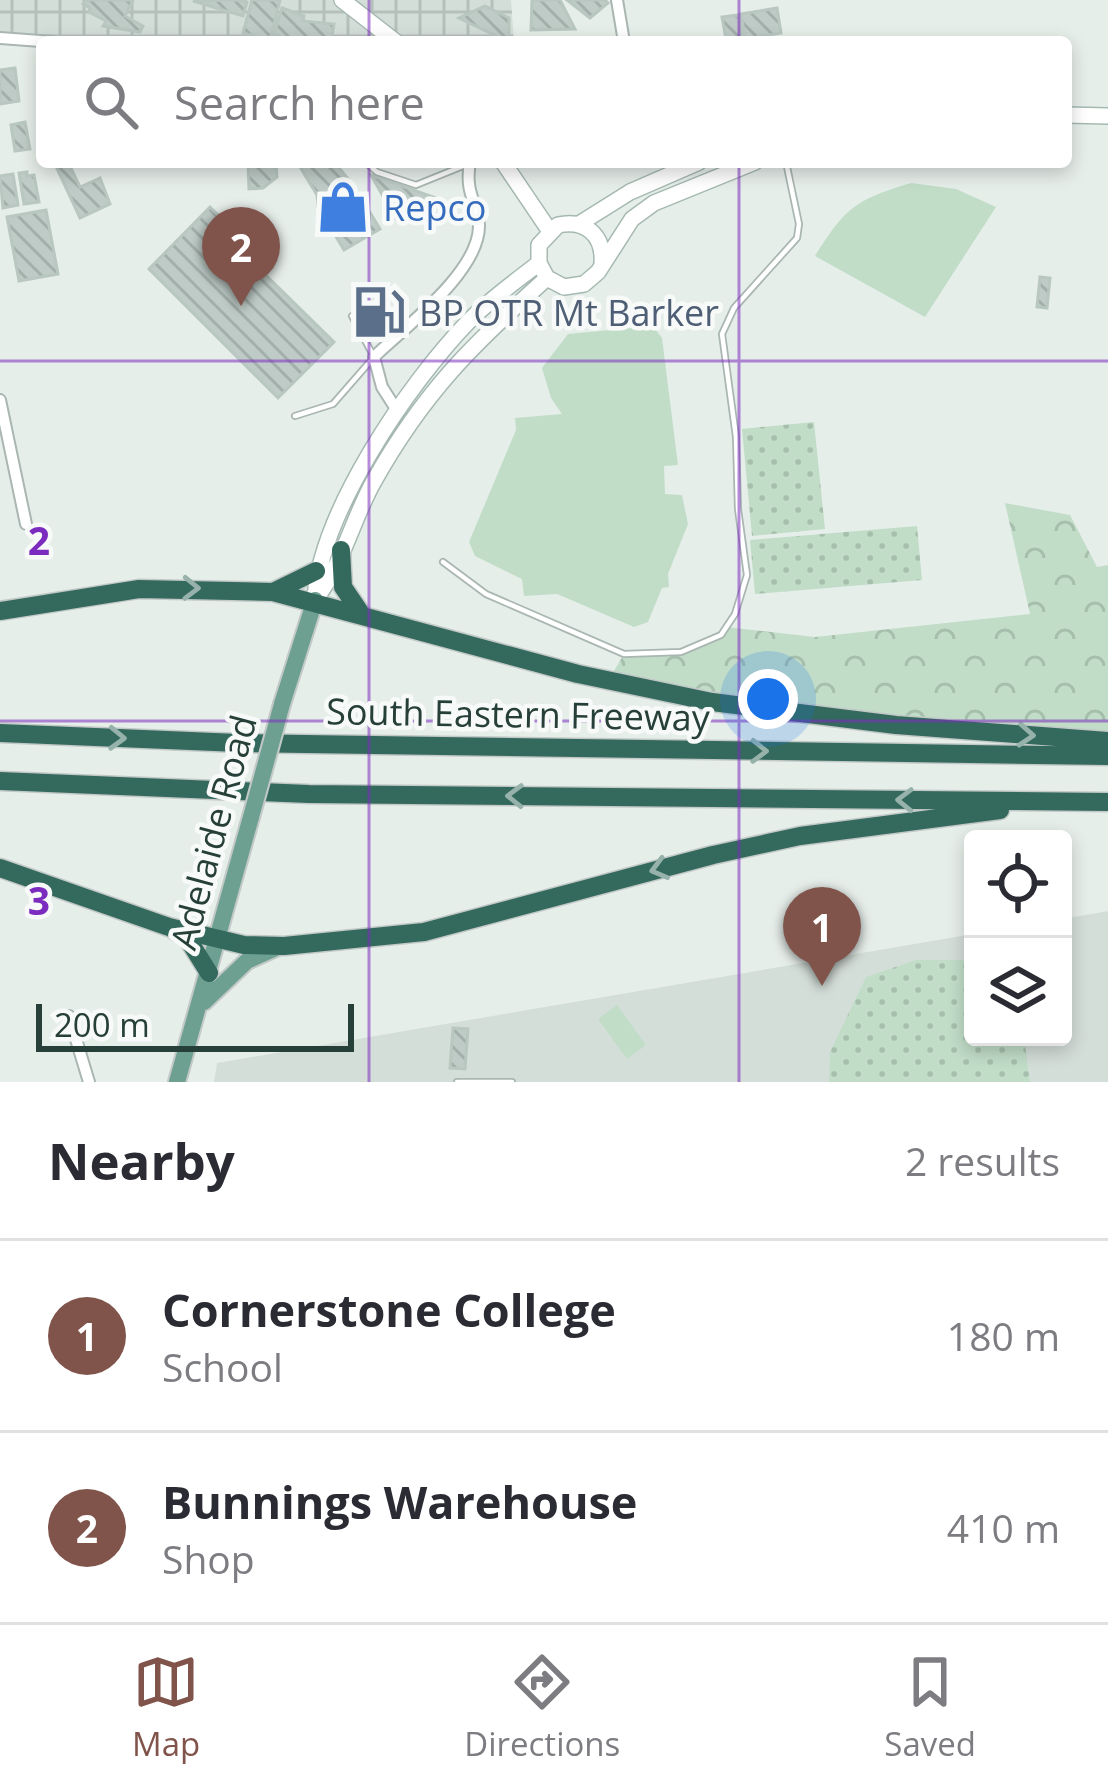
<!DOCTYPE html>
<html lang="en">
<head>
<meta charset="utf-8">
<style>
	body { margin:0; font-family:"Open Sans",sans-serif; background:#f2f2f3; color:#2b2b33 }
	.controls { position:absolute; right:36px; bottom:36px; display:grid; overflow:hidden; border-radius:12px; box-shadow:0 6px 18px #0003 }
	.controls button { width:108px; height:108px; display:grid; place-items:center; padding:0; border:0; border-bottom:3px solid #e1e1e2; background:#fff; color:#2b2b33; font:60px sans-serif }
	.scale { position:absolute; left:36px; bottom:30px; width:318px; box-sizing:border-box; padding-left:12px; border:6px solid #263f38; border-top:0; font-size:33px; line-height:42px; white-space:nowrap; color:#263f38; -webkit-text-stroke:9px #f7faf8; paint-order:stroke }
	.you { position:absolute; left:768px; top:699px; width:42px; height:42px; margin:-30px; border:9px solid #fff; border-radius:50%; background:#1a73e8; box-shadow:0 0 0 18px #1a73e833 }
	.badge { display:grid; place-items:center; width:78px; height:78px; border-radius:50%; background:#80544b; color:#fff; font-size:39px; font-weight:700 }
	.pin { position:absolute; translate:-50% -99px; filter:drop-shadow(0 3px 6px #0008) }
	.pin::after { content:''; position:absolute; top:63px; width:42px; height:36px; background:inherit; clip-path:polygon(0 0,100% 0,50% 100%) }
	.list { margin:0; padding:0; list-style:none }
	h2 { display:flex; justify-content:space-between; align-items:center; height:156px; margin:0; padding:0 48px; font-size:51px }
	h2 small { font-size:39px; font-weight:400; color:#7c7c81 }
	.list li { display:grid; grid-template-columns:78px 1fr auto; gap:36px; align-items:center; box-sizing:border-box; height:192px; padding:0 48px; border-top:3px solid #e1e1e2 }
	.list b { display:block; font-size:45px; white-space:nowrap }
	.list p { margin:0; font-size:39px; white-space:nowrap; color:#7c7c81 }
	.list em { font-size:39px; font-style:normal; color:#7c7c81 }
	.icon { flex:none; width:66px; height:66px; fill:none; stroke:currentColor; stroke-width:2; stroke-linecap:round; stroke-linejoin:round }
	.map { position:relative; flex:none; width:1108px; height:1082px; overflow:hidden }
	.search { position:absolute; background:#fff; box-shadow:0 6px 18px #0003; left:36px; right:36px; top:36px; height:132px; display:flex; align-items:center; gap:30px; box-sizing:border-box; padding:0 42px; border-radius:12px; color:#7c7c81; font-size:45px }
	.sheet { height:540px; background:#fff }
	nav { display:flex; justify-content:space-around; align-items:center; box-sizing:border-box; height:168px; border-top:3px solid #e1e1e2; background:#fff; font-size:33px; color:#7c7c81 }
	nav a { display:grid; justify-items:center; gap:6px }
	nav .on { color:#80544b }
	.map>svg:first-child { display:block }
</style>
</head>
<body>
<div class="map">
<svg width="1108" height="1082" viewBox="0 0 1108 1082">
	<defs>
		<pattern id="industrial-grid" width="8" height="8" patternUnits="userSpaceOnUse" patternTransform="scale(3)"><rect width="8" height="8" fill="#d4ded9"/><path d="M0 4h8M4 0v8" fill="none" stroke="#b6c0bb"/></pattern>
		<pattern id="forest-crowns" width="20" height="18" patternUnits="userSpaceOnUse" patternTransform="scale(3)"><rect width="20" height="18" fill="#c1ddc8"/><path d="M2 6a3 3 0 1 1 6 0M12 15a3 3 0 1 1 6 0" fill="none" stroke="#a6bfad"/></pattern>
		<pattern id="park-dots" width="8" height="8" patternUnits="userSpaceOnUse" patternTransform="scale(3)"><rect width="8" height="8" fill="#c1ddc8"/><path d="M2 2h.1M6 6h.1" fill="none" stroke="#a6bfad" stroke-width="1.8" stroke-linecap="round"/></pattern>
		<pattern id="building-back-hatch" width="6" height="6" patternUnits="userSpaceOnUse" patternTransform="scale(3)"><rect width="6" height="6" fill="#becbc6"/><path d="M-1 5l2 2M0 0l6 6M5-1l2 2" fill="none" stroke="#a3afab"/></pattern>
	</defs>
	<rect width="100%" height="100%" fill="#e6eeea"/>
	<!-- built -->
	<path fill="#d4ded9" d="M1108,911V1082H214L217,1063L973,934V1037H1063V919Z"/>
	<!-- industrial -->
	<path fill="url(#industrial-grid)" d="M0,0H511L514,42H54L0,38Z"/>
	<!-- forest -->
	<path fill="url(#forest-crowns)" d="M1005,503L1070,515L1097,567L1108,565V741L896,725L608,681L624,654C656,653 706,657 726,627L815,637L1030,614Z"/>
	<!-- park -->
	<path fill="url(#park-dots)" d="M814,422L825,529L752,536L742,429Z
		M917,526L922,580L755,594L750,540Z
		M916,960H962L973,967V1037H1024L1030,1082H829L830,1052L866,977Z"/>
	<!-- pitch -->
	<path fill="#c1ddc8" d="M911,183L956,189L996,207L925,317L815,256C846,207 855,200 911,183Z
		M653,326L662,338L678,465L664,466L665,494L682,495L688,524L668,574L669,587L662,588L648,622L634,627L557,594L524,596L522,579L475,556L469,542L516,430L515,418L562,414L551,398L542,368L568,334Z
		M617,1005L646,1045L627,1059L598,1019Z"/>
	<!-- building -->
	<path fill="url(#building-back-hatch)" stroke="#b9c7c1" stroke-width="3" d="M86,0H133L125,16L143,26L140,32L103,26L106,21L89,12L90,8L83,4Z
		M241,0L247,2L243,16L193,1Z
		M252,0H280L270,40L243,33Z
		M532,0H560L575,29L531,30Z
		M567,0H605L608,3L590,18Z
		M485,6L509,18V42L459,18Z
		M282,8L304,16L303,21L334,24L331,42H295L274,34Z
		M777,8L781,33L745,39L741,14Z
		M738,15L742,37L726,39L722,17Z
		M15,68L19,101L0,104V70Z
		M25,122L30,149L15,151L11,125Z
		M54,162H68L80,187L100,178L110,204L80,218Z
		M248,162H276L277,177L263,188L249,189Z
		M307,162H334L355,187L318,206L317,195L300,167Z
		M27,172V176L34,175L39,202L24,204L19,173Z
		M13,174L18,205L3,208L0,176Z
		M371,175L436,198L396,219Z
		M355,187L368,209L332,230L318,206Z
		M210,207L245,241L238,248L334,342L278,398L149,269Z
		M368,209L380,229L344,250L332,230Z
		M46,210L58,274L19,281L7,217Z
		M1040,277L1050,278L1047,308L1037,307Z
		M453,1028L468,1029L465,1069L450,1068Z"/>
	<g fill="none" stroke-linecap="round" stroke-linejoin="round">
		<!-- service casing -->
		<g stroke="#a9b6b1" stroke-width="8">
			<path id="service" d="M365,162L377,172L416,185L468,164
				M295,416L333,404L374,357L352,316
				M443,562L486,594L624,654L681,652L721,635L735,614L747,575L738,509L736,437L722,334L734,308L797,238L799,224L786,162
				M457,1082H512"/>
		</g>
		<!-- minor casing -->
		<g stroke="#a9b6b1" stroke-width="14">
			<path id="minor" d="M617,0L624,42
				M0,38L54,42
				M0,400L26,524
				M398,412L382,387L374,357C405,327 479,272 479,226C479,203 464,196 470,162
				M69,1016L89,1082"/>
		</g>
		<!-- secondary casing -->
		<g stroke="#a5b9b1" stroke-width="18">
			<path id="secondary" d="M342,0L396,42
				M1066,115L1108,116
				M503,162L549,230
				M579,224L630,192L699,162
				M602,263C604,235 585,219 558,225L539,245V263L547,278L564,287L584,284L598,272L632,219L654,203L755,162
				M317,597C343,563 353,518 374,481C424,392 472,345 547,278
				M315,600C319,514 409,383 468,322C489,300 515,282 539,263"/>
		</g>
		<!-- primary casing -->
		<g stroke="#c2c9c7" stroke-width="20">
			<path id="primary" d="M282,704L315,600
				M204,1002L247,961L278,947
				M177,1082L251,817"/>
		</g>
		<!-- motorway casing -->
		<g stroke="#c2c9c7" stroke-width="21">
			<path id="motorway" d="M341,550L343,587L360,612
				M273,592L316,571
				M0,611L139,589L273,592L578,674L712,702L896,725L1108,741
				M0,733L238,743L1108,756
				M0,781L309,794L1108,802
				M0,868L169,927L244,945L284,946L424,932L713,855L800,836L1000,810
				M174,930L186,936L209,973"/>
		</g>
		<!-- service -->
		<use href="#service" stroke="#fff" stroke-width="4.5"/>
		<!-- minor -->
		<use href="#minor" stroke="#fff" stroke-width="10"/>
		<!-- secondary -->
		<use href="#secondary" stroke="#fff" stroke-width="15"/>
		<!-- primary -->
		<use href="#primary" stroke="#6ea092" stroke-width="16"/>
		<!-- motorway -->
		<use href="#motorway" stroke="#34695d" stroke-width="18"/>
		<!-- primary-bridge casing -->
		<g stroke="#c2c9c7" stroke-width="20" stroke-linecap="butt">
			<path id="primary-bridge" d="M251,817L282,704"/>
		</g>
		<!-- primary-bridge -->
		<use href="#primary-bridge" stroke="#6ea092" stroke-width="16"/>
	</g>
	<!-- one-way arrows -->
	<defs><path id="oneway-chevron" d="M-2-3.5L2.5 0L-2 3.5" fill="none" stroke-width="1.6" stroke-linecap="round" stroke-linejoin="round" transform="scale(3)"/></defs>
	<g stroke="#96b2aa">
		<use href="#oneway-chevron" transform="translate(191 588) rotate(1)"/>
		<use href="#oneway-chevron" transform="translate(1026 735) rotate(4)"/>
		<use href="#oneway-chevron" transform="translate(117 738) rotate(2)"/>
		<use href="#oneway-chevron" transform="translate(759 751) rotate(1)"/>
		<use href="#oneway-chevron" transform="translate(515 796) rotate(-179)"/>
		<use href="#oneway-chevron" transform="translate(905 800) rotate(-179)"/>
		<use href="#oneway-chevron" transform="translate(659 869) rotate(165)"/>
	</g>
	<!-- grid -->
	<path fill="none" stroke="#7b2cbf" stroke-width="3" stroke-opacity="0.55" d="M369,0V42M739,0V42M369,162V1082M739,162V1082M0,361H1108M0,721H1108"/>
	<!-- icons -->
	<defs>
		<g id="shop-bare" transform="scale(4.14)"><path d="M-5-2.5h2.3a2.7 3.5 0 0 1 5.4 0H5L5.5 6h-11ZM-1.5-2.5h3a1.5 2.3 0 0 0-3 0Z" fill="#3f7fe0" stroke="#f7faf8" stroke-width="2.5" paint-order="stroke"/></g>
		<g id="fuel-bare" transform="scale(4.14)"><path d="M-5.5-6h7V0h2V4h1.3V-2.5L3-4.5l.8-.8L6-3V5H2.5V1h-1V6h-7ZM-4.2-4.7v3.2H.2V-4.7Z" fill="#5c6f8a" stroke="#f7faf8" stroke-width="2.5" paint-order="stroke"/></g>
	</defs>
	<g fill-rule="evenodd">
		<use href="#shop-bare" x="343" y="207"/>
		<use href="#fuel-bare" x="379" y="312"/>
	</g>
	<g text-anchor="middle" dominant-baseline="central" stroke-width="9" stroke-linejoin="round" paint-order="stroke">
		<!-- shop labels -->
		<g font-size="36" fill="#366cbe" stroke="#f7faf8" text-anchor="start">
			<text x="383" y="207">Repco</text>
		</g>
		<!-- service labels -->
		<g font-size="36" fill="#4e5e75" stroke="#f7faf8" text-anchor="start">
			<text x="419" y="312">BP OTR Mt Barker</text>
		</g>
		<!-- street labels -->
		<g font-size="36" fill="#263f38" stroke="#f7faf8">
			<text transform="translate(518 714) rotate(1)">South Eastern Freeway</text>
			<text transform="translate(213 832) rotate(-75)">Adelaide Road</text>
		</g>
	</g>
	<g font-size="39" text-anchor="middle" font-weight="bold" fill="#7b2cbf" stroke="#f7faf8" stroke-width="9" stroke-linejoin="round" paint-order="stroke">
		<text x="39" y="555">2</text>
		<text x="39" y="915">3</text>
	</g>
</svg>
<div class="controls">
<button><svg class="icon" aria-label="locate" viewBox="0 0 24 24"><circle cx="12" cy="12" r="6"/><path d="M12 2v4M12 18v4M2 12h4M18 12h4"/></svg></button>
<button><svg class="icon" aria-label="layers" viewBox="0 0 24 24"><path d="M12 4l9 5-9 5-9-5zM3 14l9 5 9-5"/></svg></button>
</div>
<div class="scale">200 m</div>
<div class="you"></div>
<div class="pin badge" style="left:822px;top:986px">1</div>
<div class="pin badge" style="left:241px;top:306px">2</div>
<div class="search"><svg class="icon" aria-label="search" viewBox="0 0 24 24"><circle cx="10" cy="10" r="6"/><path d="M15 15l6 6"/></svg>Search here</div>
</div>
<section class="sheet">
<h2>Nearby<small>2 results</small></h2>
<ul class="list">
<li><span class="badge">1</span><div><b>Cornerstone College</b><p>School</p></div><em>180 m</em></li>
<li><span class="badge">2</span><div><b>Bunnings Warehouse</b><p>Shop</p></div><em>410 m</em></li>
</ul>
</section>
<nav>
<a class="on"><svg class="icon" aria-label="map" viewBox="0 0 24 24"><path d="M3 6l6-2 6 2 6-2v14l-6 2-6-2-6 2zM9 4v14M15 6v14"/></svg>Map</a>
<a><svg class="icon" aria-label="directions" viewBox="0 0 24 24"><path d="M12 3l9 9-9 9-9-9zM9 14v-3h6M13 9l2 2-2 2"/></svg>Directions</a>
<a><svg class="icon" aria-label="saved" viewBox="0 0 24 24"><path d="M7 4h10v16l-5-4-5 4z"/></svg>Saved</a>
</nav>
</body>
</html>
